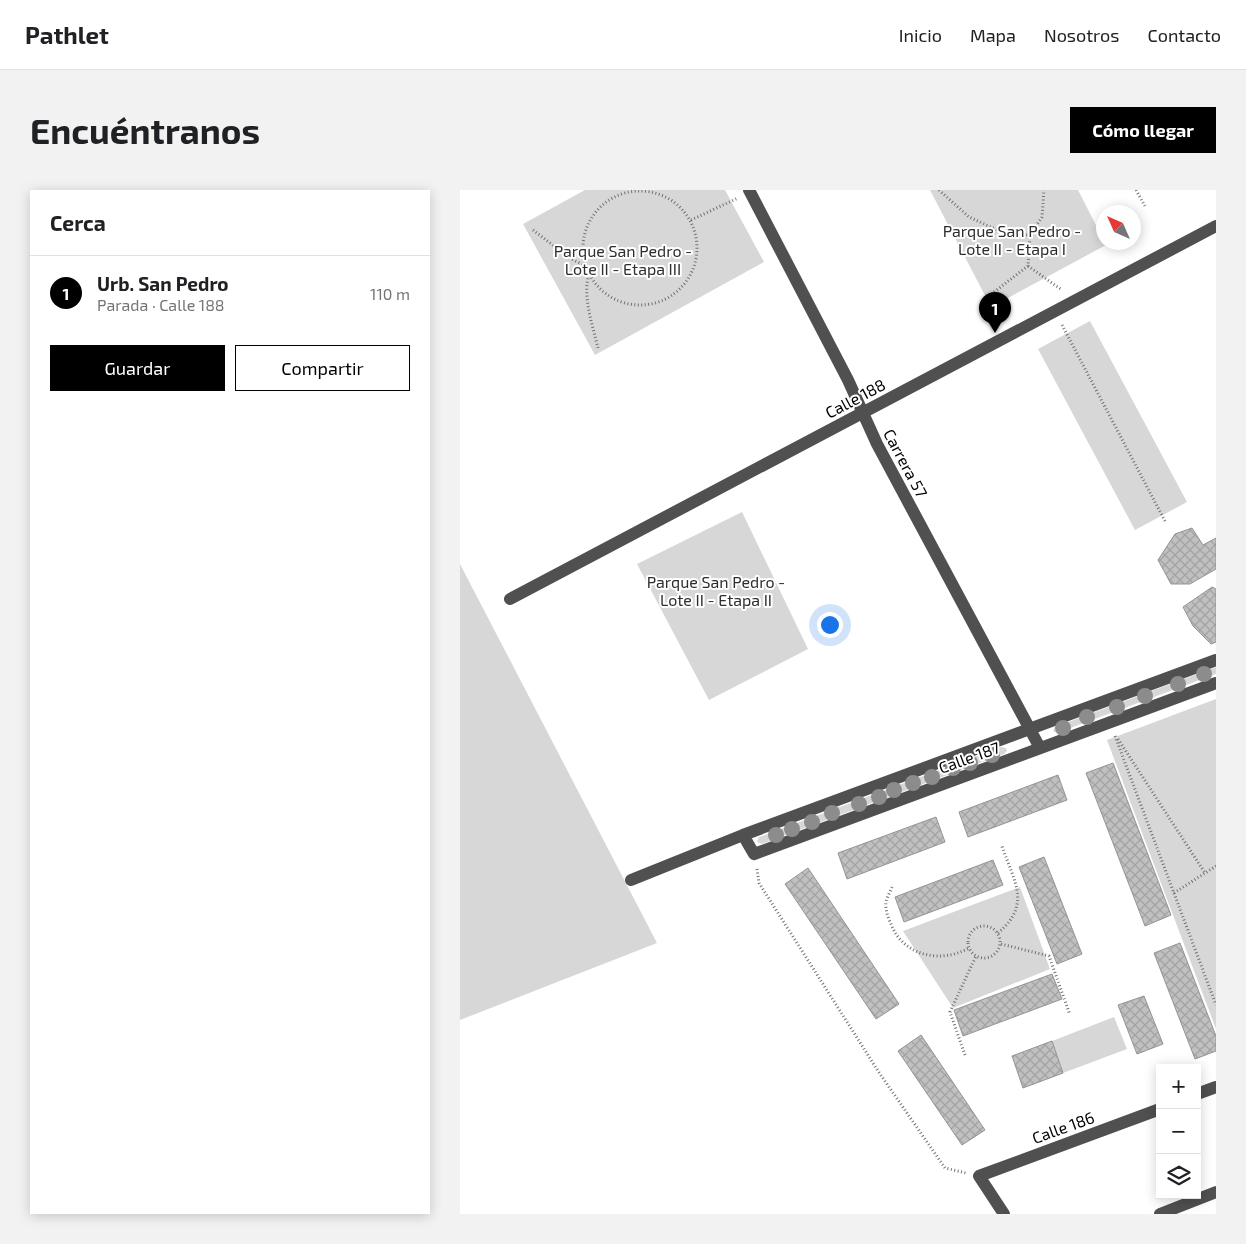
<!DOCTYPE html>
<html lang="es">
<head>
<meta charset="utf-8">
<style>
	body { margin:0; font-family:"Exo 2",sans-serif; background:#f2f2f2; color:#202124 }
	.controls { position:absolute; right:15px; bottom:15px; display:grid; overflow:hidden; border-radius:0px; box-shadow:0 2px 12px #0003 }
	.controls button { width:45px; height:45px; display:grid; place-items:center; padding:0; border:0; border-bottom:1px solid #e0e0e0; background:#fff; color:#202124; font:25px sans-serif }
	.compass { position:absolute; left:636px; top:15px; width:45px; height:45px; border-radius:50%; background:#fff; box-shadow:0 2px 12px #0003; rotate:315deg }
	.you { position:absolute; left:369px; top:434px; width:18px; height:18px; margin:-12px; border:4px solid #fff; border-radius:50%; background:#1a73e8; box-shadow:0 0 0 8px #1a73e833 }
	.badge { display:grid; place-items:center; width:32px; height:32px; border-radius:50%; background:#000; color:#fff; font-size:16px; font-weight:700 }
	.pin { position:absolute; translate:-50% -41px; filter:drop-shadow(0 1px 2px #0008) }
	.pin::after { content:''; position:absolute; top:26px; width:18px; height:15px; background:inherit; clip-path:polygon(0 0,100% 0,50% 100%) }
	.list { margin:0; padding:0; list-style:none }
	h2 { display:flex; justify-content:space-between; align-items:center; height:65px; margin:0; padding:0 20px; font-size:21px }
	h2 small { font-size:16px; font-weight:400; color:#757577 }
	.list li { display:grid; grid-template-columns:32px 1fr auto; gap:15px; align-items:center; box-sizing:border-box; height:75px; padding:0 20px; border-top:1px solid #e0e0e0 }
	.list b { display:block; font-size:19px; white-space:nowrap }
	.list p { margin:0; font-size:16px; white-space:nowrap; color:#757577 }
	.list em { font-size:16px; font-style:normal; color:#757577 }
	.actions { display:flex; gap:10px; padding:15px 20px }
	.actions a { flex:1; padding:11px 0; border:1px solid #000; border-radius:0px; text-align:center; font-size:18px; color:#000 }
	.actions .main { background:#000; color:#fff }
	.icon { flex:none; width:28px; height:28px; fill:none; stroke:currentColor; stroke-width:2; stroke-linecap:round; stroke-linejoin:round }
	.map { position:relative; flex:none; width:756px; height:1024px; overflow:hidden; border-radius:0px }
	header { display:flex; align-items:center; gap:30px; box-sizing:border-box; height:70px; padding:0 25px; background:#fff; border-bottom:1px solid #e0e0e0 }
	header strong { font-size:24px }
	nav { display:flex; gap:28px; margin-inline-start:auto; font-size:18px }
	.intro { display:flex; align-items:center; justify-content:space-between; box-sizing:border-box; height:120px; padding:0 30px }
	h1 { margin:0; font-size:35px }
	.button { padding:12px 22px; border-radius:0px; background:#000; color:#fff; font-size:18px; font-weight:700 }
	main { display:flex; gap:30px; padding:0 30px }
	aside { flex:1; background:#fff; border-radius:0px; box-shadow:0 2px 12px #0003 }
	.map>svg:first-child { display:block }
</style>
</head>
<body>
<header>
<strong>Pathlet</strong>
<nav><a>Inicio</a><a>Mapa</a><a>Nosotros</a><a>Contacto</a></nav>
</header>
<div class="intro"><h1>Encuéntranos</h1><a class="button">Cómo llegar</a></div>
<main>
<aside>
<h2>Cerca<small></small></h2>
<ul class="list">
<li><span class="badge">1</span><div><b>Urb. San Pedro</b><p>Parada · Calle 188</p></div><em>110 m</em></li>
</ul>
<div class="actions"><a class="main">Guardar</a><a>Compartir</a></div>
</aside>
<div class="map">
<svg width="756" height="1024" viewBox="0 0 756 1024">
	<defs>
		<pattern id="building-cross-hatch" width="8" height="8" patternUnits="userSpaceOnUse" patternTransform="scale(1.25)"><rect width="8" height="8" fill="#c0c0c0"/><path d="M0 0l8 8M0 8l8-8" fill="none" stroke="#a3a3a3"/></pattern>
	</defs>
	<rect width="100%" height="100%" fill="#fff"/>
	<!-- green -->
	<path fill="#d7d7d7" d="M125,0H265L304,72L135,165L63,34Z
		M470,0H618L643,49L644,52L646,55L531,117Z
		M630,131L727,312L675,340L578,159Z
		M282,322L348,459L249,510L177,374Z
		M0,374L197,753L0,830Z
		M756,477V484L597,543L593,541L595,537Z
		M756,509V839L647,550Z
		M541,557L546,558L547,561L544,564L302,654L297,652L299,647Z
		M560,697L590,779L493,818L443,741Z
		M654,827L667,859L603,883L592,851Z"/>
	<!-- building -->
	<path fill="url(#building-cross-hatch)" stroke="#949494" d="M732,338L743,355L756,348V379L730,394H711L698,370L715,344Z
		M752,397L756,399V452L751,454L733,436L723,417Z
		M653,573L711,725L685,736L626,583Z
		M598,585L607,610L508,647L499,622Z
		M476,627L485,652L387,689L378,663Z
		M584,667L622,764L597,774L559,677Z
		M533,670L543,695L444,732L435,707Z
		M348,678L439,814L416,829L325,694Z
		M720,753L756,846V861L735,869L694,763Z
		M592,784L602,809L503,846L494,820Z
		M684,806L703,854L677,864L658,815Z
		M461,845L525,940L502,955L438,861Z
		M592,851L603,883L563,898L552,866Z"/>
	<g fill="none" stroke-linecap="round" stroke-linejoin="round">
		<!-- path -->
		<path stroke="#727272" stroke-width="3" stroke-dasharray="1 2.5" stroke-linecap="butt" d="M479,0L509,27L548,45H570L582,27L584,0
			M676,0L685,16
			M123 58a57 57 0 1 1 114 0a57 57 0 1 1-114 0Z
			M231,30L278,8
			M73,40L111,69L124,75
			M568,76L602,100
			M129,85C122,105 133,137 138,158
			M534,102L568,76L570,45
			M602,135L706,333
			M655,546L756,815
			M658,549L745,683
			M297,679L299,693L420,884L485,978L506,983
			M432,697C430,702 427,707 426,712C425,719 428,728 431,734C443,766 481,774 509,758
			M714,703L756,676
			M508 752a16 16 0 1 1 32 0a16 16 0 1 1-32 0Z
			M538,743C572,714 554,692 542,656
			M541,754L589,766L610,825
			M505,865L490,822L516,766"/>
		<!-- minor -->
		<path stroke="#505050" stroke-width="12" d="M289,0L388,190L417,254L580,558
			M50,409L756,36
			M283,645L294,664L756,493
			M171,690L283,645L756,470
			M737,904L756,897
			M544,1024L519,986L700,919
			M700,1024L756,1002"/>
	</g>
	<!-- trees -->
	<g fill="#8c8c8c">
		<circle cx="744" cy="484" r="8"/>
		<circle cx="718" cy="494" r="8"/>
		<circle cx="685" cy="506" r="8"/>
		<circle cx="657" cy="517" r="8"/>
		<circle cx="627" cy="527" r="8"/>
		<circle cx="603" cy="538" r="8"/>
		<circle cx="532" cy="565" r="8"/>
		<circle cx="510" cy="573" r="8"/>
		<circle cx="493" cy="578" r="8"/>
		<circle cx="472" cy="587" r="8"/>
		<circle cx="453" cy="593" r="8"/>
		<circle cx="434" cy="600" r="8"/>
		<circle cx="419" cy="607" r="8"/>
		<circle cx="399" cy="614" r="8"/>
		<circle cx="372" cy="623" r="8"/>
		<circle cx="352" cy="632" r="8"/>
		<circle cx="332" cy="639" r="8"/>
		<circle cx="316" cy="645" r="8"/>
	</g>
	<g text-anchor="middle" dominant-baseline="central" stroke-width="4" stroke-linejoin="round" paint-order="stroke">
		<!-- park labels -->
		<g font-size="16" fill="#2e2e2e" stroke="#fff">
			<text x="552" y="40">Parque San Pedro -<tspan x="552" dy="18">Lote II - Etapa I</tspan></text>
			<text x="163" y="60">Parque San Pedro -<tspan x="163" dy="18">Lote II - Etapa III</tspan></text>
			<text x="256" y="391">Parque San Pedro -<tspan x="256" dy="18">Lote II - Etapa II</tspan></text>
		</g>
		<!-- street labels -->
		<g font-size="16" fill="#000" stroke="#fff">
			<text transform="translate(395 208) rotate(-28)">Calle 188</text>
			<text transform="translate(446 273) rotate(62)">Carrera 57</text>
			<text transform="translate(509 567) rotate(-20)">Calle 187</text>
			<text transform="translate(603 937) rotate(-20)">Calle 186</text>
		</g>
	</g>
</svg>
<div class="controls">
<button>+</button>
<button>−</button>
<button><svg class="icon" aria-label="layers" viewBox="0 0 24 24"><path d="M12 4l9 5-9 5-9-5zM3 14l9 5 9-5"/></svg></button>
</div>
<svg class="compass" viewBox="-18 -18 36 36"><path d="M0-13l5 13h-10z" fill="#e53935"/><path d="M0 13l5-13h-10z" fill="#757577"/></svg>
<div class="you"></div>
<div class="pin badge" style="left:535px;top:143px">1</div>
</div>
</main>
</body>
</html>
